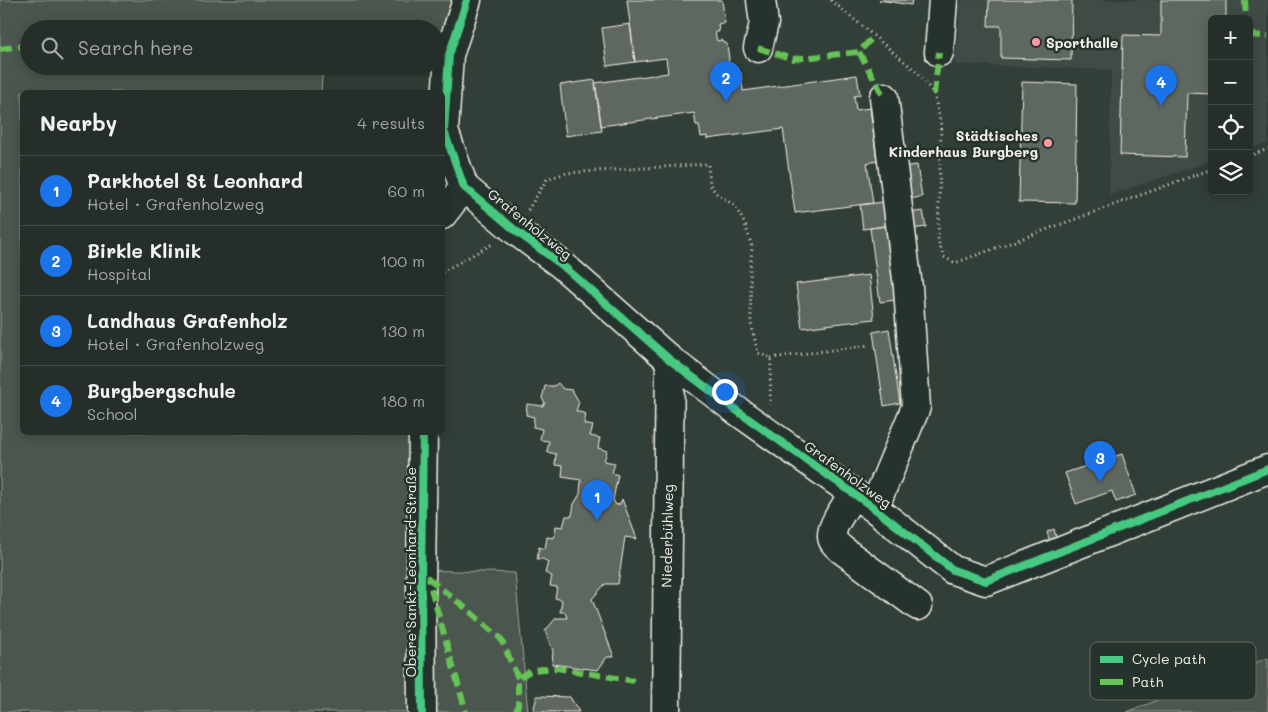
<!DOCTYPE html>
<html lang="en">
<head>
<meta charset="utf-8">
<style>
	body { margin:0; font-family:Mali,sans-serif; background:#2e3632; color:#f1f3f6 }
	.controls { position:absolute; right:15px; top:15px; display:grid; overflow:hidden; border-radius:8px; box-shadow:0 2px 12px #0003 }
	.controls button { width:45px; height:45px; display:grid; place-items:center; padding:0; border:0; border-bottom:1px solid #424a47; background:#262e2a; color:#f1f3f6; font:25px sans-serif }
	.you { position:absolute; left:724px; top:391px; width:18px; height:18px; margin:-12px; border:4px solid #fff; border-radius:50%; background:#1a73e8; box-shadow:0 0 0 8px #1a73e833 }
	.badge { display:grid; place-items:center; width:32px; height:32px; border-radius:50%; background:#1a73e8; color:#fff; font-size:16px; font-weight:700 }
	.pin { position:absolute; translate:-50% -41px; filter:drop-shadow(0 1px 2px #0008) }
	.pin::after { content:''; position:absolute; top:26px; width:18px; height:15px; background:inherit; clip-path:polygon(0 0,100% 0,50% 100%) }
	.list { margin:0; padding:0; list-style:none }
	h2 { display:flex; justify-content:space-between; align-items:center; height:65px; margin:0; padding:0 20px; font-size:21px }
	h2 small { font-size:16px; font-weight:400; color:#a4a8a8 }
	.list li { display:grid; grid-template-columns:32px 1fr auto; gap:15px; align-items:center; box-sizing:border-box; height:70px; padding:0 20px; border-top:1px solid #424a47 }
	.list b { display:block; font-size:19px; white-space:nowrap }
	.list p { margin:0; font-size:16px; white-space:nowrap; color:#a4a8a8 }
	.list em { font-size:16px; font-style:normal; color:#a4a8a8 }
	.icon { flex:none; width:28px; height:28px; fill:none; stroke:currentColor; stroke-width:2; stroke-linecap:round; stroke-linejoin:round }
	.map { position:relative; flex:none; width:1268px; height:712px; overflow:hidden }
	.search { position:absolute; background:#262e2a; box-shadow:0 2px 12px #0003; left:20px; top:20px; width:425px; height:55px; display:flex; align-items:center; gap:12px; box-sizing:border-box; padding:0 18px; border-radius:28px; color:#a4a8a8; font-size:19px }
	.panel { position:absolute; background:#262e2a; box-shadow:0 2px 12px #0003; left:20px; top:90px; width:425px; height:345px; border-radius:8px }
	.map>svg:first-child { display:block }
</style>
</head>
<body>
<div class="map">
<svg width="1268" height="712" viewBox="0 0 1268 712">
	<rect width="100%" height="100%" fill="#323e38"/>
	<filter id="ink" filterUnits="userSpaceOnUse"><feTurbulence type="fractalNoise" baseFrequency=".02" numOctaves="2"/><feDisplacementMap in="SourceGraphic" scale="10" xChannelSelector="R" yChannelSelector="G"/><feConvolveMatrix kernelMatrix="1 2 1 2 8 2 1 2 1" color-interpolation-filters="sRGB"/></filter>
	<g filter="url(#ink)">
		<!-- built -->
		<path fill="#404b44" d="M961,0H1268V143L1249,149V19H1212V161L1109,195L1111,70L955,64Z"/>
		<!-- green -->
		<path fill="#4c564f" stroke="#a0a49c" d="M0,0H458L436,61V29H29V66H323L321,92H22V432L413,433L410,712H0Z
			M427,570L515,573L528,712H428Z
			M1268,658V712H1127Z"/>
		<!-- building -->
		<path fill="#5f6861" stroke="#f4f1e8" d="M627,0H722L725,23L718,24L719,32H715L717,41L721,40L727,44L729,60L726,64L730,91H734L731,74L741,73L743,91L857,75L860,95L854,96L856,110L870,108L877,161L867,163L873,203L795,213L783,129L707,139V136L701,137L699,125H696L694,113L601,126L595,83L668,73L666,58L635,62Z
			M879,0H912L911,5Z
			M989,0H1072L1071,60L1001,58V26H988Z
			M1161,0H1226V19H1212V94L1187,93L1185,157L1120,155L1123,35L1161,36Z
			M630,24L635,62L607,66L602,28Z
			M595,80L602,131L566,136L560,85Z
			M1022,82L1077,84L1075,203L1019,202Z
			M917,165L922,197L907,199L902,167Z
			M883,202L886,226L863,229L860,205Z
			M923,211L926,227L912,229L909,213Z
			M886,226L896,300L880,302L870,228Z
			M869,275L874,319L802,328L796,284Z
			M889,329L900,403L884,406L873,332Z
			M558,383L563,389L572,390L579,402L576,411L586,414L584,424L593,426L590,436L600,438L598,448L607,451L604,461L615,463L612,473L618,475L613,500L616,505L620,504L622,499L637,539L625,537L618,584H605L592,599L614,657H607L598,670L552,664L553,651L545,631L556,618H567L565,612H560L562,600L555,598L557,587L550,586L552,576L545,573L548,562L543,559H537L539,547L545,549L547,537L554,538L556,526L563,527L566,516H572L574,504L580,494L581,480L562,477L563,466L555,465L556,454L547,452L549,441L540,440L542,429L533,427L534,417L526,415L527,404L543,406L545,402L542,399L545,386H554Z
			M1122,454L1136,495L1116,502L1112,491L1076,504L1065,473Z
			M1054,529L1058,544L1051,546L1047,532Z
			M537,696L570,697L579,712H533Z"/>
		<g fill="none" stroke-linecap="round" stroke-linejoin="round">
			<!-- minor casing -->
			<g stroke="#f4f1e8" stroke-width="31">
				<path id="minor" d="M467,0L449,55L444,131L464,187L516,231L562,265L670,360L736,410L874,508L953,570L986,581L1268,469
					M758,48L764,23L761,0
					M939,52L943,0
					M442,215L464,187
					M854,493C848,503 831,525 832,536C832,542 837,545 841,549L918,606
					M874,508L916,407L908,287L884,97
					M422,712L421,580L423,432
					M666,712L670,360"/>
			</g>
			<!-- path -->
			<path stroke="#f4f1e8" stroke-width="3" stroke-dasharray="1 4" stroke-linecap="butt" d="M831,0L918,73L934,94L941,125L938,241L944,257L955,263L1212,169
				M1249,156L1268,149
				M528,210L547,179L566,173L708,164L710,185L717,194L735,206L745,224L752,247L750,270L751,323L758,353L771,358L770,405
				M442,272L494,243
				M771,358L870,345"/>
			<!-- minor -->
			<use href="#minor" stroke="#26332d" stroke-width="28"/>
			<!-- quiet -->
			<path stroke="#66c356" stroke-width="6" stroke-dasharray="12 6" stroke-linecap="butt" d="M1245,0L1246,19
				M1249,35L1268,36
				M758,48L793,59L859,52L874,36
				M0,49L29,45
				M859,52L884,97
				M436,53L449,55
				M934,94L939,52
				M428,578L468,610L501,639L518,678
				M421,580L428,578L466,712
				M516,712L518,705V678L532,670L557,668L634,681"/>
			<!-- cycleway casing -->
			<g stroke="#26332d" stroke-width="11">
				<path id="cycleway" d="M467,0L449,55L444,131L464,187L516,231L562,265L670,360L736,410L874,508L953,570L986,581L1268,469
					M422,712L421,580L423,432"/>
			</g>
			<!-- cycleway -->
			<use href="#cycleway" stroke="#46c982" stroke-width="8"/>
		</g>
	</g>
	<!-- markers -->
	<g fill="#ff9aa2" stroke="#26332d" stroke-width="2">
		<circle cx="1036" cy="42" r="5"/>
		<circle cx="1048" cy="143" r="5"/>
	</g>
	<g text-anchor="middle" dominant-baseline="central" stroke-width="5" stroke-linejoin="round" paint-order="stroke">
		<!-- poi labels -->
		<g font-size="14" font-weight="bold" fill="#f4f1e8" stroke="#26332d" text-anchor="start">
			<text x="1046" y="42">Sporthalle</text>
			<text x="1038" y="135" text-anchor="end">Städtisches<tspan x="1038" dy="16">Kinderhaus Burgberg</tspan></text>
		</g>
		<!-- street labels -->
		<g font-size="14" fill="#f4f1e8" stroke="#26332d">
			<text transform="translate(530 224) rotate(39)">Grafenholzweg</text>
			<text transform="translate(848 474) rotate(36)">Grafenholzweg</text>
			<text transform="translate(667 536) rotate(-89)">Niederbühlweg</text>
			<text transform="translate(410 572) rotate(-90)">Obere Sankt-Leonhard-Straße</text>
		</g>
	</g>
	<!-- legend -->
	<rect x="1090" y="642" width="166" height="58" rx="8" fill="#26332d" stroke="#646c65" stroke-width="1"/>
	<rect x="1100" y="656" width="23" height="7" fill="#46c982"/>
	<rect x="1100" y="679" width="23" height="6" fill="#66c356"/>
	<g font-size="14" fill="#f4f1e8">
		<text x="1132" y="664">Cycle path</text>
		<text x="1132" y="687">Path</text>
	</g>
</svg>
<div class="controls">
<button>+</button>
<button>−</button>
<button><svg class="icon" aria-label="locate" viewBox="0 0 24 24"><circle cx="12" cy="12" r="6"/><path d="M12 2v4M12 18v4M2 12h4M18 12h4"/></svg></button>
<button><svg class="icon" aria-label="layers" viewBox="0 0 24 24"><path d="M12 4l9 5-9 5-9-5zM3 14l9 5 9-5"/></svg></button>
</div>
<div class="you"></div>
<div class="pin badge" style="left:597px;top:521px">1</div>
<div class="pin badge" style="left:726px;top:102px">2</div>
<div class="pin badge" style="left:1100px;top:482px">3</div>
<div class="pin badge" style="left:1161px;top:106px">4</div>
<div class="search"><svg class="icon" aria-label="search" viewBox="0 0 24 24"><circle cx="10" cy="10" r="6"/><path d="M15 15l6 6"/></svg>Search here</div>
<section class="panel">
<h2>Nearby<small>4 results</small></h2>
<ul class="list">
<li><span class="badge">1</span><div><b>Parkhotel St Leonhard</b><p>Hotel · Grafenholzweg</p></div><em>60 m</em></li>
<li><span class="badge">2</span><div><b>Birkle Klinik</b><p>Hospital</p></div><em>100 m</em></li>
<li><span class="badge">3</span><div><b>Landhaus Grafenholz</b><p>Hotel · Grafenholzweg</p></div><em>130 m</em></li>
<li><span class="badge">4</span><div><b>Burgbergschule</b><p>School</p></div><em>180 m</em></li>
</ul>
</section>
</div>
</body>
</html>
